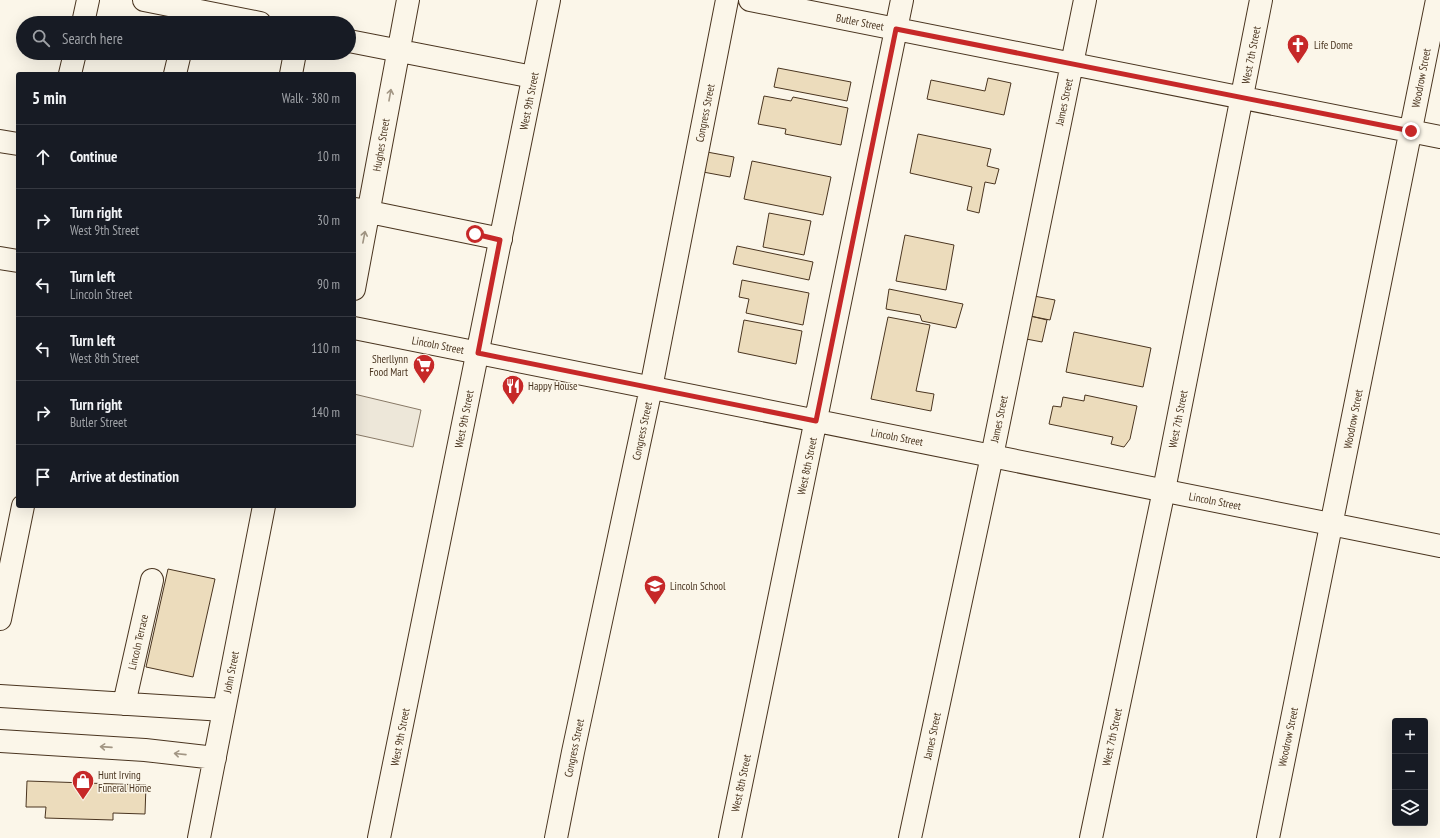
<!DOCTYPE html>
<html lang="en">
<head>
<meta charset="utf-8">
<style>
	body { margin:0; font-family:"PT Sans Narrow",sans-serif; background:#20242c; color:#f1f3f6 }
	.controls { position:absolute; right:12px; bottom:12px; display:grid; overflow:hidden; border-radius:4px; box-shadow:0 4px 16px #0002 }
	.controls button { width:36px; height:36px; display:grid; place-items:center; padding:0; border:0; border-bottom:1px solid #363941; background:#171b24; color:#f1f3f6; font:20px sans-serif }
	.stop { position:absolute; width:12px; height:12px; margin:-9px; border:3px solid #c62828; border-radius:50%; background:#fff }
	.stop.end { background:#c62828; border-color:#fff; box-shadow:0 1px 4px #0008 }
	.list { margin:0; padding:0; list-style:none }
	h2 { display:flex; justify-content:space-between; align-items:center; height:52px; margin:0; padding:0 16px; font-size:17px }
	h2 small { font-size:13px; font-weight:400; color:#9ea1a6 }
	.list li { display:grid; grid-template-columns:26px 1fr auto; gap:12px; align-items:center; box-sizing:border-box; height:64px; padding:0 16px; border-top:1px solid #363941 }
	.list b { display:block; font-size:15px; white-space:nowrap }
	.list p { margin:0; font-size:13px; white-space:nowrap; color:#9ea1a6 }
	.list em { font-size:13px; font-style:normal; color:#9ea1a6 }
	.icon { flex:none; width:22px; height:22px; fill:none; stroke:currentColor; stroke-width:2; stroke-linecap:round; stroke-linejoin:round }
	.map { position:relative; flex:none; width:1440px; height:838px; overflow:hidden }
	.search { position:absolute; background:#171b24; box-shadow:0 4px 16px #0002; left:16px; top:16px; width:340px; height:44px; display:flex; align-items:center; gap:10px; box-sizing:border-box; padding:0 14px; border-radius:22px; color:#9ea1a6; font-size:15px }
	.panel { position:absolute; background:#171b24; box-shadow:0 4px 16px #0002; left:16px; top:72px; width:340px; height:436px; border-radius:4px }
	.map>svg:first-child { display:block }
</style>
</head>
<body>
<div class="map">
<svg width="1440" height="838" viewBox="0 0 1440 838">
	<rect width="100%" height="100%" fill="#fbf6e9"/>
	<!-- parking -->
	<path fill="#ede7d9" stroke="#887966" d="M354,394L421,410L413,447L354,434Z"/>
	<!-- building -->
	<path fill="#ecdcbc" stroke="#4a3520" d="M778,68L851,82L847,101L774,87Z
		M988,78L1011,83L1004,115L927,99L931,80L985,91Z
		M764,96L791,101L793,97L848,108L841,145L785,134L786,129L758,124Z
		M918,134L991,149L987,166L999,169L995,184L985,182L979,213L967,210L972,187L910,173Z
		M707,152L734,157L730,177L703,172Z
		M752,161L831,177L823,215L744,199Z
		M769,213L811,221L804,255L763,247Z
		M905,235L954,245L946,290L896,281Z
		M737,246L813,262L809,280L733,264Z
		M742,280L809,293L803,325L746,313L749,299L739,297Z
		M889,289L963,304L956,328L922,321L920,315L886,309Z
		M1034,296L1055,300L1050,320L1030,316Z
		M1026,315L1047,320L1042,342L1021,338Z
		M888,317L930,325L916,391L934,394L931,411L871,399Z
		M744,320L802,331L796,364L738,352Z
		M1074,332L1151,348L1143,387L1066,372Z
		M1085,395L1137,406L1130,439L1124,447L1111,444L1113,437L1049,424L1053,406L1061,407L1063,397L1084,401Z
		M168,569L215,579L193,677L146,667Z
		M27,781L146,785L145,814L113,813V820L45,818L46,807H26Z"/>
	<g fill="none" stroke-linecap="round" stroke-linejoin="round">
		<!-- minor casing -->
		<g stroke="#4a3520" stroke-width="24">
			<path id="minor" d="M144,0L260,23
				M750,0L1440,137
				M83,23L88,0
				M349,41L533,77
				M70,74L75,53
				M175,74L180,53
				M291,74L295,53
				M0,141L18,144
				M355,209L501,239
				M0,258L18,261
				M354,289L408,0
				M354,328L1440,546
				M0,619L23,506
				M0,696L224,710
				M124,704L152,580
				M0,741L145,750L215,758
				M199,838L264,506
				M556,838L573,752L651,388L727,0
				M730,838L902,0
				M910,838L992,456L1085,0
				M1091,838L1164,490L1261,0
				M1268,838L1437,0"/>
		</g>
		<!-- major casing -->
		<g stroke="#4a3520" stroke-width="24">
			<path id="major" d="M379,838L549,0"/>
		</g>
		<!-- minor -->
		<use href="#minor" stroke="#fbf6e9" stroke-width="22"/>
		<!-- major -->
		<use href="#major" stroke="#fbf6e9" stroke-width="22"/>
	</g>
	<!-- one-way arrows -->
	<defs><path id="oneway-shaft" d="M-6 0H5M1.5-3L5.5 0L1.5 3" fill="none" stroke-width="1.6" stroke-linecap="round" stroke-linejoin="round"/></defs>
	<g stroke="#a29684">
		<use href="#oneway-shaft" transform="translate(390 95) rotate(-80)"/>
		<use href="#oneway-shaft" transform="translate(364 237) rotate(-79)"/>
		<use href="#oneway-shaft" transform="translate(106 747) rotate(-176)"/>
		<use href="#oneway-shaft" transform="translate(180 754) rotate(-174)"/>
	</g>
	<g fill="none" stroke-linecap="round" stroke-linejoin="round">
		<!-- route -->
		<path stroke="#c62828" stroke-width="5" d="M475,234L500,240L478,353L816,421L896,29L1411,131"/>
	</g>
	<!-- icons -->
	<defs>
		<g id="church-pin" transform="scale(1.15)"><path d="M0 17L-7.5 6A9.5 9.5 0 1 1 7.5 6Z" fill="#c62828" stroke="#fbf6e9"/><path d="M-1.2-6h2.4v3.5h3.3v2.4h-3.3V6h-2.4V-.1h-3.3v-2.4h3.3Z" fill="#fff"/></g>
		<g id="supermarket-pin" transform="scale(1.15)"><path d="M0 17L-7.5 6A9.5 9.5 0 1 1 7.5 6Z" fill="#c62828" stroke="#fbf6e9"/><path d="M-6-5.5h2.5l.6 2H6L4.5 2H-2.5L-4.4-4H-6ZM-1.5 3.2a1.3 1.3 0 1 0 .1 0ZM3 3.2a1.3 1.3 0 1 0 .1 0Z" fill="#fff"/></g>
		<g id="restaurant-pin" transform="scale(1.15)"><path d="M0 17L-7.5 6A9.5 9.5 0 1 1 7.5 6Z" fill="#c62828" stroke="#fbf6e9"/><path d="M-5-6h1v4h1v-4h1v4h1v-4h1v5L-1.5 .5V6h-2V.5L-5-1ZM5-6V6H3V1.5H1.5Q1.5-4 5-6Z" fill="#fff"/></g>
		<g id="school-pin" transform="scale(1.15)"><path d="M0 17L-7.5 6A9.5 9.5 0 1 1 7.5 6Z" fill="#c62828" stroke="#fbf6e9"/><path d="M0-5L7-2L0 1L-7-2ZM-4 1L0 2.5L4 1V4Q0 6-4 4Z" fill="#fff"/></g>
		<g id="shop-pin" transform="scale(1.15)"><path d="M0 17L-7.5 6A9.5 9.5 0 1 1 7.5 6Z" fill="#c62828" stroke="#fbf6e9"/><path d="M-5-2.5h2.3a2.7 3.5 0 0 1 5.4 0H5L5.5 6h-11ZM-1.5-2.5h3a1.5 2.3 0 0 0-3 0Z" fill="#fff"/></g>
	</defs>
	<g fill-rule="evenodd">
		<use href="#church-pin" x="1298" y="45"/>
		<use href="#supermarket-pin" x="424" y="365"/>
		<use href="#restaurant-pin" x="513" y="386"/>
		<use href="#school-pin" x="655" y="586"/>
		<use href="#shop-pin" x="83" y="781"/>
	</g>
	<g text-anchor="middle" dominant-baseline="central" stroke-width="3" stroke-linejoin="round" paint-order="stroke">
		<!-- street labels -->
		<g font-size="11" fill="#4a3520" stroke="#fbf6e9">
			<text transform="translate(860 22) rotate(11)">Butler Street</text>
			<text transform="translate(1251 55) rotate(-79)">West 7th Street</text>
			<text transform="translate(1421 78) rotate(-79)">Woodrow Street</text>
			<text transform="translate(529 101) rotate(-79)">West 9th Street</text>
			<text transform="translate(1064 102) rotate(-78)">James Street</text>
			<text transform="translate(705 113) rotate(-79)">Congress Street</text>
			<text transform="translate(381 145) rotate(-80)">Hughes Street</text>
			<text transform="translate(438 345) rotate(11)">Lincoln Street</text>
			<text transform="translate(464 419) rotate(-79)">West 9th Street</text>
			<text transform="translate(999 419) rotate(-78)">James Street</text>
			<text transform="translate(1178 419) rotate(-79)">West 7th Street</text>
			<text transform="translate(1353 419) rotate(-79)">Woodrow Street</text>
			<text transform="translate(642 431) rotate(-78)">Congress Street</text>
			<text transform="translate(897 437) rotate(11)">Lincoln Street</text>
			<text transform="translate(807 466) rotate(-78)">West 8th Street</text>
			<text transform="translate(1215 501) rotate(11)">Lincoln Street</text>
			<text transform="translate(138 642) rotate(-77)">Lincoln Terrace</text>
			<text transform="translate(231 672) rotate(-79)">John Street</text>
			<text transform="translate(932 736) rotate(-78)">James Street</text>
			<text transform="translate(400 737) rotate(-79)">West 9th Street</text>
			<text transform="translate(1112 737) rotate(-78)">West 7th Street</text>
			<text transform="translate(1288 737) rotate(-78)">Woodrow Street</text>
			<text transform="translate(574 748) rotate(-78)">Congress Street</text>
			<text transform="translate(741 783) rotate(-78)">West 8th Street</text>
		</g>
		<!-- poi labels -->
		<g font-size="11" fill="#4a3520" stroke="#fbf6e9" text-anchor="start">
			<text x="1314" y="45">Life Dome</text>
			<text x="408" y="359" text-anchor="end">Sherllynn<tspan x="408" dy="13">Food Mart</tspan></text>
			<text x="528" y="386">Happy House</text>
			<text x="670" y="586">Lincoln School</text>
			<text x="98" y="775">Hunt Irving<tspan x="98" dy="13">Funeral Home</tspan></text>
		</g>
	</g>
</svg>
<div class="controls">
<button>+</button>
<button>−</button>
<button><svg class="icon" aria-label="layers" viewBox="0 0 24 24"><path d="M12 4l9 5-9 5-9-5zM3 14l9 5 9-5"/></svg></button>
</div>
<div class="stop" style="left:475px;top:234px"></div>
<div class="stop end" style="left:1411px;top:131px"></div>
<div class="search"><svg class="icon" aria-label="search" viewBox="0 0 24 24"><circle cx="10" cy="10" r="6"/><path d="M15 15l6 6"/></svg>Search here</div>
<section class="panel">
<h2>5 min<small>Walk · 380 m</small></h2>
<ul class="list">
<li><svg class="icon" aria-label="ahead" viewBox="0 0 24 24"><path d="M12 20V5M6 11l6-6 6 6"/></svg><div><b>Continue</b></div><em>10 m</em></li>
<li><svg class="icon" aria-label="right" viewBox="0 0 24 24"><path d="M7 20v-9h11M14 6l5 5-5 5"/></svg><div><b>Turn right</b><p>West 9th Street</p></div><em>30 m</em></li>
<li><svg class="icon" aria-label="left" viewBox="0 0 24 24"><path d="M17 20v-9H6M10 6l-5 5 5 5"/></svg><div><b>Turn left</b><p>Lincoln Street</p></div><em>90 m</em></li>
<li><svg class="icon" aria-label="left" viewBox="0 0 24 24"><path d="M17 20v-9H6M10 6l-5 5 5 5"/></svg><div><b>Turn left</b><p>West 8th Street</p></div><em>110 m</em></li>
<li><svg class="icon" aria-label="right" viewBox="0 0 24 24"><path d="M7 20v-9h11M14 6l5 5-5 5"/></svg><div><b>Turn right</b><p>Butler Street</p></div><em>140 m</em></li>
<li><svg class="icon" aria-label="arrive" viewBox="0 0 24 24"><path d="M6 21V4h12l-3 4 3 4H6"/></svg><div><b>Arrive at destination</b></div></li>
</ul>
</section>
</div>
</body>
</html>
